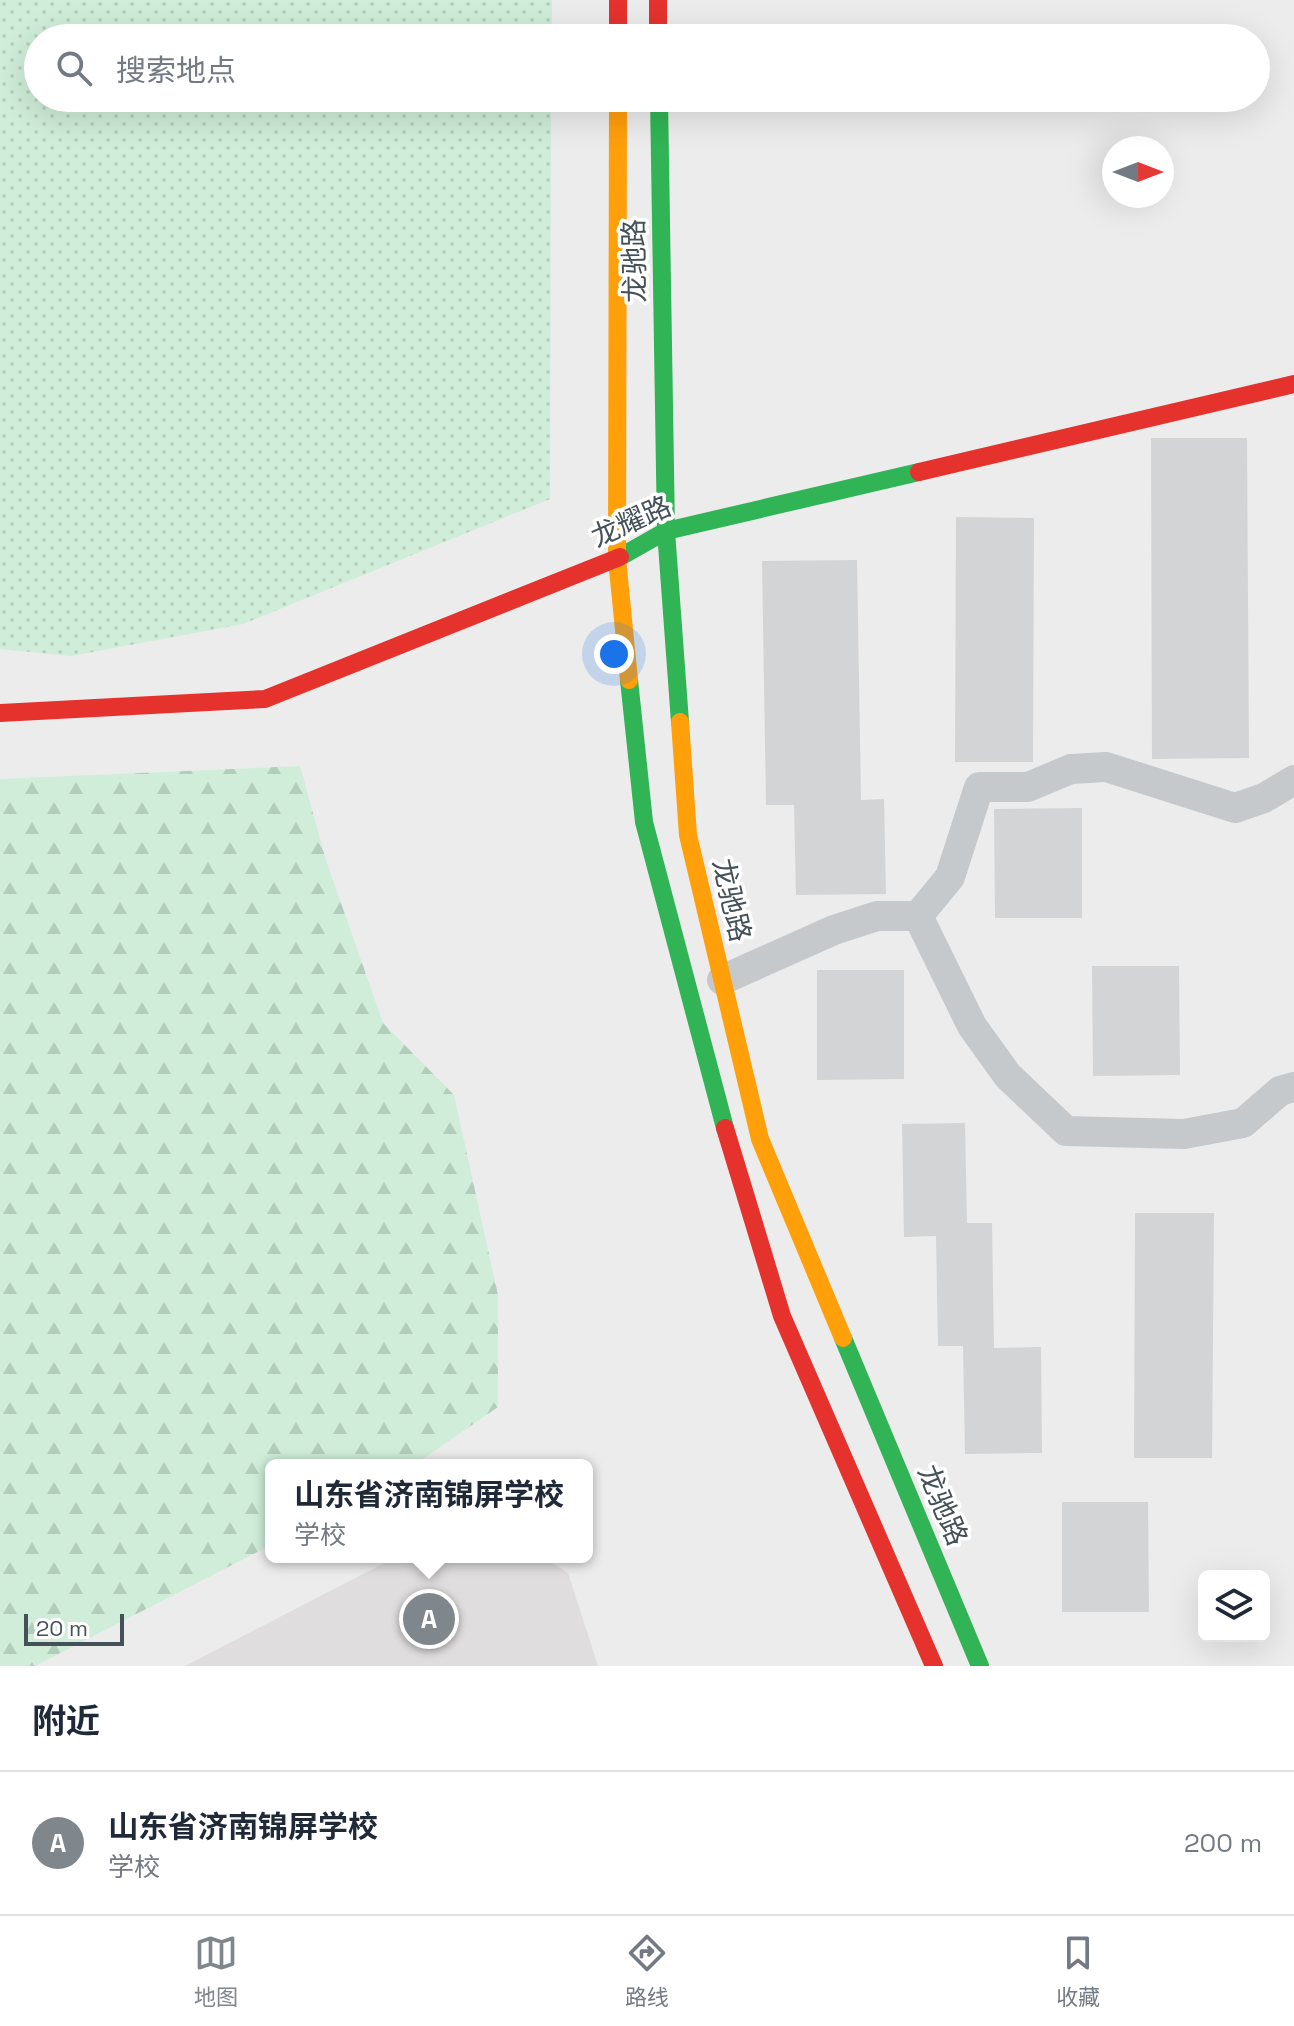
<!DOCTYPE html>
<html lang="zh">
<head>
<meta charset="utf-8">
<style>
	body { margin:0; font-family:"Space Grotesk","Noto Sans SC",sans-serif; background:#f2f2f3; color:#1f2937 }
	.controls { position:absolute; right:24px; bottom:24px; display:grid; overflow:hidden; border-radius:12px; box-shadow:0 8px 32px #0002 }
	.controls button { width:72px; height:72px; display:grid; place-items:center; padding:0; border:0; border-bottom:2px solid #e0e1e3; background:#fff; color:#1f2937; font:40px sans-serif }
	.compass { position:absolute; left:1102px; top:136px; width:72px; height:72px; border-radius:50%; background:#fff; box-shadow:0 8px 32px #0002; rotate:90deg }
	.scale { position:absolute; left:24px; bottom:20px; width:100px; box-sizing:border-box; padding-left:8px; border:4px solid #445159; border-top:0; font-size:22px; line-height:28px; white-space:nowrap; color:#445159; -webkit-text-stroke:6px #fff; paint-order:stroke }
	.you { position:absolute; left:614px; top:654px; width:28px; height:28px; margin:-20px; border:6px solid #fff; border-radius:50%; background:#1a73e8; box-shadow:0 0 0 12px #1a73e833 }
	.badge { display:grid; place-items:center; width:52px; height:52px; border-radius:50%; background:#7f878c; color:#fff; font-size:26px; font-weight:700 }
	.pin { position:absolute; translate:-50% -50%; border:4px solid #fff; box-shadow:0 2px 8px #0006 }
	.popup { position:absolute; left:265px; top:1459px; width:328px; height:104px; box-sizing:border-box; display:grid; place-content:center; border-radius:12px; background:#fff; filter:drop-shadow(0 2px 6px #0005); font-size:26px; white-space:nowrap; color:#747a83 }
	.popup b { font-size:30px; color:#1f2937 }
	.popup::after { content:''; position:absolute; left:50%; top:100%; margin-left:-16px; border:16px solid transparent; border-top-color:#fff }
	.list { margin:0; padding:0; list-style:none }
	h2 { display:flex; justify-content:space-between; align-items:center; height:104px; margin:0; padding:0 32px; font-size:34px }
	h2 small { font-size:26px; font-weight:400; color:#747a83 }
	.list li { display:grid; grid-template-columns:52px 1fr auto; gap:24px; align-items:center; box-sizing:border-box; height:144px; padding:0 32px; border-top:2px solid #e0e1e3 }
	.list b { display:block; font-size:30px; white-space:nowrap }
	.list p { margin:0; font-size:26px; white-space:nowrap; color:#747a83 }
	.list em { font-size:26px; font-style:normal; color:#747a83 }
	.icon { flex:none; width:44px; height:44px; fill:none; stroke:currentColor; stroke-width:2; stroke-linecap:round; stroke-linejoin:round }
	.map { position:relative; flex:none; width:1294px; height:1666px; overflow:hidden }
	.search { position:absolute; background:#fff; box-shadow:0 8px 32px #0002; left:24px; right:24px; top:24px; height:88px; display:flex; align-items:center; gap:20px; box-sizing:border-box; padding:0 28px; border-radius:44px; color:#747a83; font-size:30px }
	.sheet { height:248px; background:#fff }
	nav { display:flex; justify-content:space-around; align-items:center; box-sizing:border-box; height:112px; border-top:2px solid #e0e1e3; background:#fff; font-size:22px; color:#747a83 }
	nav a { display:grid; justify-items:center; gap:4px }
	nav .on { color:#7f878c }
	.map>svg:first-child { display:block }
</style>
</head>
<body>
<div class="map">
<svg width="1294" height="1666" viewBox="0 0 1294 1666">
	<defs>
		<pattern id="green-dots" width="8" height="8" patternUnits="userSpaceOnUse" patternTransform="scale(2)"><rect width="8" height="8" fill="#cfedd8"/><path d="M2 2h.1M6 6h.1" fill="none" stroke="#b3cdbc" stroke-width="1.8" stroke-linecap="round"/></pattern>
		<pattern id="forest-firs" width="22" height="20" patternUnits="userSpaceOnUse" patternTransform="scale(2)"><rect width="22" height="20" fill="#cfedd8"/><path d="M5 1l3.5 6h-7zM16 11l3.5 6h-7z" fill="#b3cdbc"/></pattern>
	</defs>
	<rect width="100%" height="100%" fill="#edecec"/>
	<!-- education -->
	<path fill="#dfddde" d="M396,1557H543L568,1573L598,1666H185Z"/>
	<!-- green -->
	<path fill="url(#green-dots)" d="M0,0H552V38H38V98H551L550,499L243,624L71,656L0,649Z"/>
	<!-- forest -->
	<path fill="url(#forest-firs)" d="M300,766L326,860L383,1023L454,1095L498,1295V1407L414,1465H271V1545L35,1666H0V779Z"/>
	<!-- building -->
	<path fill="#d3d4d5" d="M1151,438H1247L1249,758L1152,759Z
		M956,517L1034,518L1033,762H955Z
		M857,560L861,800L884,799L886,894L796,895L794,805H766L762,561Z
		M1082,808V918H995L994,809Z
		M1092,966H1179L1180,1075L1093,1076Z
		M817,970H904V1079L817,1080Z
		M965,1123L967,1223H992L994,1348L1041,1347L1042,1453L965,1454L963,1346H938L936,1236L904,1237L902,1124Z
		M1135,1213H1214L1212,1458H1134Z
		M1062,1502H1148L1149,1612H1062Z"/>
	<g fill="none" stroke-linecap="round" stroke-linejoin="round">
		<!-- street -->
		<path stroke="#c6c9cc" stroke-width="30" d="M918,916L972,1026L1008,1076L1066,1131L1184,1134L1243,1123L1280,1091L1294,1087
			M722,980L834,930L877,916H918L950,877L979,787H1028L1071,769L1106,767L1235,808L1264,798L1294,780"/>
		<!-- fast -->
		<path stroke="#30b455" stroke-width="18" d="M659,98L666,531L680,722
			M620,557L666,531L919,472
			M629,680L644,822L725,1128
			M843,1338L980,1666"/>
		<!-- slow -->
		<path stroke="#ff9f0a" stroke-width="18" d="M618,98L617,559L629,680
			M680,722L688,835L760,1139L843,1338"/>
		<!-- jam -->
		<path stroke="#e5322d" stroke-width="18" d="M618,0V38
			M658,0V38
			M919,472L1294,384
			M0,713L265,699L620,557
			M725,1128L782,1316L934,1666"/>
	</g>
	<g text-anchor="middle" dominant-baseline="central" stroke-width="7" stroke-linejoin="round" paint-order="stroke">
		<!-- street labels -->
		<g font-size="28" fill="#445159" stroke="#fff">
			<text transform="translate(634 261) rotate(-91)">龙驰路</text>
			<text transform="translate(631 521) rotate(-24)">龙耀路</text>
			<text transform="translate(732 900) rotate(77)">龙驰路</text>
			<text transform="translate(943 1505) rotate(67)">龙驰路</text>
		</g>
	</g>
</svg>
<div class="controls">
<button><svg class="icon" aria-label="layers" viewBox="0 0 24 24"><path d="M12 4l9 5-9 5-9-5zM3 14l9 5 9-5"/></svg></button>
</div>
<svg class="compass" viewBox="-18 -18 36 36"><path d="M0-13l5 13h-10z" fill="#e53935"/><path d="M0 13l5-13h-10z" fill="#747a83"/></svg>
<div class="scale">20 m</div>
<div class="you"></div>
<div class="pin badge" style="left:429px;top:1619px">A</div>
<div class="popup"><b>山东省济南锦屏学校</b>学校</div>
<div class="search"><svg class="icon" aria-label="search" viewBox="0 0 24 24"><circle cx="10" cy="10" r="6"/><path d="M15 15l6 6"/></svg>搜索地点</div>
</div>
<section class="sheet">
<h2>附近<small></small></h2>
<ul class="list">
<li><span class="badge">A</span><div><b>山东省济南锦屏学校</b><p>学校</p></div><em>200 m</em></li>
</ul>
</section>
<nav>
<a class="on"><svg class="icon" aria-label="map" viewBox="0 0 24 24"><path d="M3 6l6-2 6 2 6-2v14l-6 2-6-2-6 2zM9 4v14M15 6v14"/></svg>地图</a>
<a><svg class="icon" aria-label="directions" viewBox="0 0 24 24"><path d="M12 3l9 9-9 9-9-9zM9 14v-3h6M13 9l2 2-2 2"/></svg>路线</a>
<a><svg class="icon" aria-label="saved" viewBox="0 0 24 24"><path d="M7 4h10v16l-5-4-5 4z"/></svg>收藏</a>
</nav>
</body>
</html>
